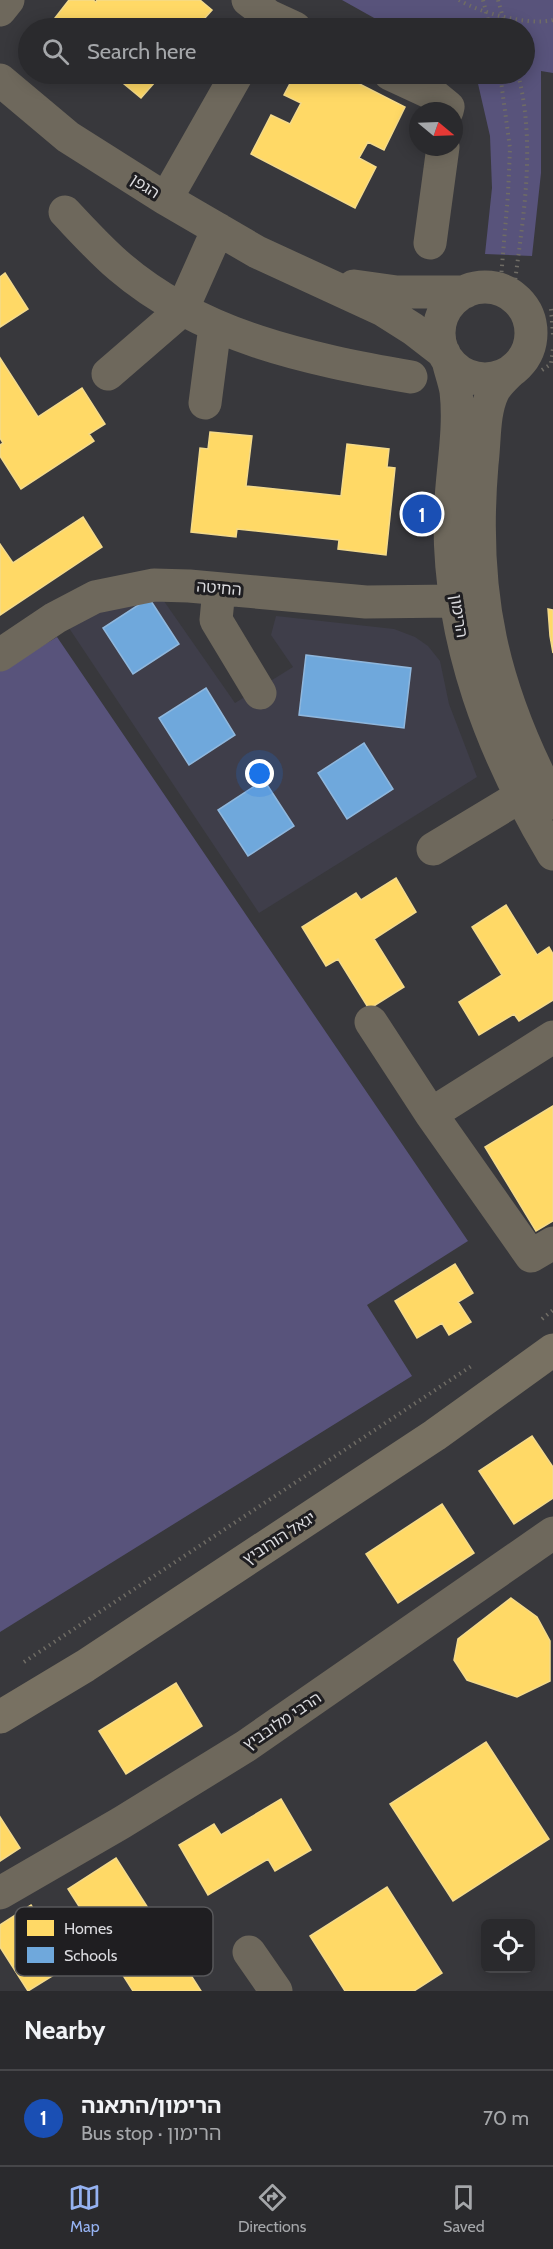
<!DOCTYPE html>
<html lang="en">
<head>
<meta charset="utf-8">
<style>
	body { margin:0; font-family:Cabin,"Noto Sans Hebrew",sans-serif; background:#363639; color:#f1f3f6 }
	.controls { position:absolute; right:18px; bottom:18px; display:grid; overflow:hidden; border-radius:9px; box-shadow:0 3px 15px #0003 }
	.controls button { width:54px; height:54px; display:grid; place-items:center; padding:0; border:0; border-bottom:2px solid #464649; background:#2a2a2d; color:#f1f3f6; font:30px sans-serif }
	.compass { position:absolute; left:409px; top:102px; width:54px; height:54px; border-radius:50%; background:#2a2a2d; box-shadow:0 3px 15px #0003; rotate:109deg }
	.you { position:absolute; left:260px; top:774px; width:21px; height:21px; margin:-15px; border:4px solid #fff; border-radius:50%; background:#1a73e8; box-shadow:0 0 0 9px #1a73e833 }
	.badge { display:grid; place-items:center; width:39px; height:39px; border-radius:50%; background:#95b2f1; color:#fff; font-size:20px; font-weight:700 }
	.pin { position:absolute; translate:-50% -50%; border:3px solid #fff; box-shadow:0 2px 6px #0006 }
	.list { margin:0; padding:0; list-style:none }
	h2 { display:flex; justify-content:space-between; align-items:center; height:78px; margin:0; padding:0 24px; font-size:26px }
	h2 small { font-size:20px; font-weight:400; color:#a5a7aa }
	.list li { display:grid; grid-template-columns:39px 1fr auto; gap:18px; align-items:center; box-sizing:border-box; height:96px; padding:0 24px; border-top:2px solid #464649 }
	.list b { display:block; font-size:22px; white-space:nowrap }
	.list p { margin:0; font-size:20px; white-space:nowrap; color:#a5a7aa }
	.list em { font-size:20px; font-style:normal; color:#a5a7aa }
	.icon { flex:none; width:33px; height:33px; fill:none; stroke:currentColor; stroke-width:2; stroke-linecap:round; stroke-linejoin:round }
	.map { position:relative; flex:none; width:553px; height:1991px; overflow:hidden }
	.search { position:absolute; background:#2a2a2d; box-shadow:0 3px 15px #0003; left:18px; right:18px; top:18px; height:66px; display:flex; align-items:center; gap:15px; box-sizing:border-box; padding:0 21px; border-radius:33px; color:#a5a7aa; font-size:22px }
	.sheet { height:174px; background:#2a2a2d }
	nav { display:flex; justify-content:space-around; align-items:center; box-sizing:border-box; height:84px; border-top:2px solid #464649; background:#2a2a2d; font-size:16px; color:#a5a7aa }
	nav a { display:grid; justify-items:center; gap:3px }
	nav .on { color:#95b2f1 }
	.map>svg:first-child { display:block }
</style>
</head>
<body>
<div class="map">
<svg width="553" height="1991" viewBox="0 0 553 1991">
	<rect width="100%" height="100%" fill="#38383c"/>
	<!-- built -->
	<path fill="#3f3e4a" d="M159,594L235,703L293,667L271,635L276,616L394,629L415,637L428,646L440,661L449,704L477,777L259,913L67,625L131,596Z"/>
	<!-- green -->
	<path fill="#58537b" d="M342,0H553V73L541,71V173L532,256L485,254L492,188L490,136L476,75L474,74H524V28H392Z
		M57,637L468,1241L367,1305L412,1376L0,1632V671Z"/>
	<!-- homes -->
	<path fill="#ffd966" stroke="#f4da8a" stroke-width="1.5" d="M69,0H93L96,2L97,0H200L212,10L196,28H58L51,23Z
		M112,74H162L141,98Z
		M295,74H340L405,107L384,150L368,142L359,158L376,167L355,208L251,154L271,115L290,124L301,103L284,95Z
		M5,273L28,309L0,327V277Z
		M0,358L38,417L82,388L105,424L89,434L94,441L21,489L0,456V445L3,443L0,438Z
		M210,432L252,436L246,486L341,496L347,444L389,449L387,467L395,468L386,555L338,549L339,540L237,529L236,537L191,532L200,448L208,449Z
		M83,517L102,547L0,615V544L13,563Z
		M548,609L553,610V653L550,636Z
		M396,878L416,912L374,939L404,987L369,1009L338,959L326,966L302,927L356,893L361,900Z
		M506,905L537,955L549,947L553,954V1000L519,1021L514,1014L479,1035L459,1002L502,975L472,927Z
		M553,1106V1221L536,1231L485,1147Z
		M455,1264L473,1293L458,1302L471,1322L449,1335L442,1323L417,1338L395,1301Z
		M532,1436L553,1467V1498L514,1524L479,1471Z
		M442,1504L474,1553L398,1603L366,1554Z
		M511,1598L537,1617L550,1641V1681L517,1697L467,1680L454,1660L458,1639Z
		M176,1683L202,1726L126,1774L99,1731Z
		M486,1742L549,1839L453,1901L390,1804Z
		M281,1799L311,1850L275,1871L268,1859L208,1895L179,1845L214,1824L221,1835Z
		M0,1817L20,1848L0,1861Z
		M116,1858L201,1991H133L68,1889Z
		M387,1887L442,1973L414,1991H345L310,1936Z
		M31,1905L70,1965L28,1991L0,1947V1925Z"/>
	<!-- schools -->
	<path fill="#6fa8dc" stroke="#8fb7dd" stroke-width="1.5" d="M149,598L179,644L133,674L103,628Z
		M306,655L411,668L404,728L299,715Z
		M206,688L235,735L189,765L159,718Z
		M364,743L393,789L347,819L318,773Z
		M264,780L294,826L248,856L218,810Z"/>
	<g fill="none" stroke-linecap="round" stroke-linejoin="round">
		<!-- path -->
		<path stroke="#6f6c65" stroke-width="4" stroke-dasharray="1.5 4.5" stroke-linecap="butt" d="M459,0C480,13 529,26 553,20
			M483,0L490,28
			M498,0L506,28
			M500,290L508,194L510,148L500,74
			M513,297C522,223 537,148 518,74
			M551,309L553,335
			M542,370L551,364L553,348
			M542,1319L553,1310
			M24,1662L473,1365"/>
		<!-- minor -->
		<path stroke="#6e685c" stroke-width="33" d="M248,0L269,16L295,28
			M0,10L8,0
			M390,74L431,93L448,107L447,111
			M0,80L68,137L166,199L257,252L383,310L413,329L444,353
			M166,199L237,74
			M65,212C83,231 100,250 120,267C202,337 308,359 411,377
			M430,243L443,147
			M354,286L397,292H465
			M439 333a46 46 0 1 1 92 0a46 46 0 1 1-92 0Z
			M448,360C450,370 454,380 456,391C461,434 450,479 450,523C450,643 492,752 553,854
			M511,371C505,377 497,384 493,392C483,413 485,441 482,464C471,594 492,688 553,803
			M108,374L182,310L218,229
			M205,403L215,326
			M219,589L216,620L260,693
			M0,655L55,618L95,597L154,585L189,586L366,602L455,601
			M433,849L521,796
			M371,1022L431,1114L553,1037
			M431,1114L531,1256L553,1243
			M0,1893L121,1823L246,1746L553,1533
			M249,1952L276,1991"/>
		<!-- major -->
		<path stroke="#787162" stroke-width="33" d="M0,1717L85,1666L435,1435L553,1350"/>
	</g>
	<g text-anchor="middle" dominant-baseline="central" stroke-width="6" stroke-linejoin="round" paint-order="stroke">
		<!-- street labels -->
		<g font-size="16" fill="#dbdbdf" stroke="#1f1e21">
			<text transform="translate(145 186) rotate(33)">הגפן</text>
			<text transform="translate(219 588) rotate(5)">החיטה</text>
			<text transform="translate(459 616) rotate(81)">הרימון</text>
			<text transform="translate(279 1538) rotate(-33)">יגאל הורוביץ</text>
			<text transform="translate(282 1721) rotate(-34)">הרבי מלובביץ</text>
		</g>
	</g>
	<!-- legend -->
	<rect x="15" y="1907" width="198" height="69" rx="9" fill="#1f1e21" stroke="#57575a" stroke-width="1.5"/>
	<rect x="27" y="1920" width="27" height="16" fill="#ffd966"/>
	<rect x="27" y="1947" width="27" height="16" fill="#6fa8dc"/>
	<g font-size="16" fill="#dbdbdf">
		<text x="64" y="1934">Homes</text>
		<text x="64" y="1961">Schools</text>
	</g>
</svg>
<div class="controls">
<button><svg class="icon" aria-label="locate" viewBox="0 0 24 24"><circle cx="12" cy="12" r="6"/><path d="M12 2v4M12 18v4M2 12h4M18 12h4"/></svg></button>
</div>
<svg class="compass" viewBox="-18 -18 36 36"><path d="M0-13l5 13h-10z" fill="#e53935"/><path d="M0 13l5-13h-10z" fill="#a5a7aa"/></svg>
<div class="you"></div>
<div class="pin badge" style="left:422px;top:514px;background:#1a4fb4">1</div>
<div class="search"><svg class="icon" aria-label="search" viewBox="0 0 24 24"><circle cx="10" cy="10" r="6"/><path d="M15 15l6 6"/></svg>Search here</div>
</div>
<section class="sheet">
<h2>Nearby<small></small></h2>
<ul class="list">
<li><span class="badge" style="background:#1a4fb4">1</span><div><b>הרימון/התאנה</b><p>Bus stop · הרימון</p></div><em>70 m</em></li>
</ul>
</section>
<nav>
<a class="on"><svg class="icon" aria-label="map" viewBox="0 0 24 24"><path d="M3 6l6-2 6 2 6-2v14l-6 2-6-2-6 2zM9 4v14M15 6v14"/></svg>Map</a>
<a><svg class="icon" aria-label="directions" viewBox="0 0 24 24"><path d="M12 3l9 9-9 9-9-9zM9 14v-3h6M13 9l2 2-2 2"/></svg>Directions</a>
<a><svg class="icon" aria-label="saved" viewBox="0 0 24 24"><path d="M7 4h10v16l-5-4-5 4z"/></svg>Saved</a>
</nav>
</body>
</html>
